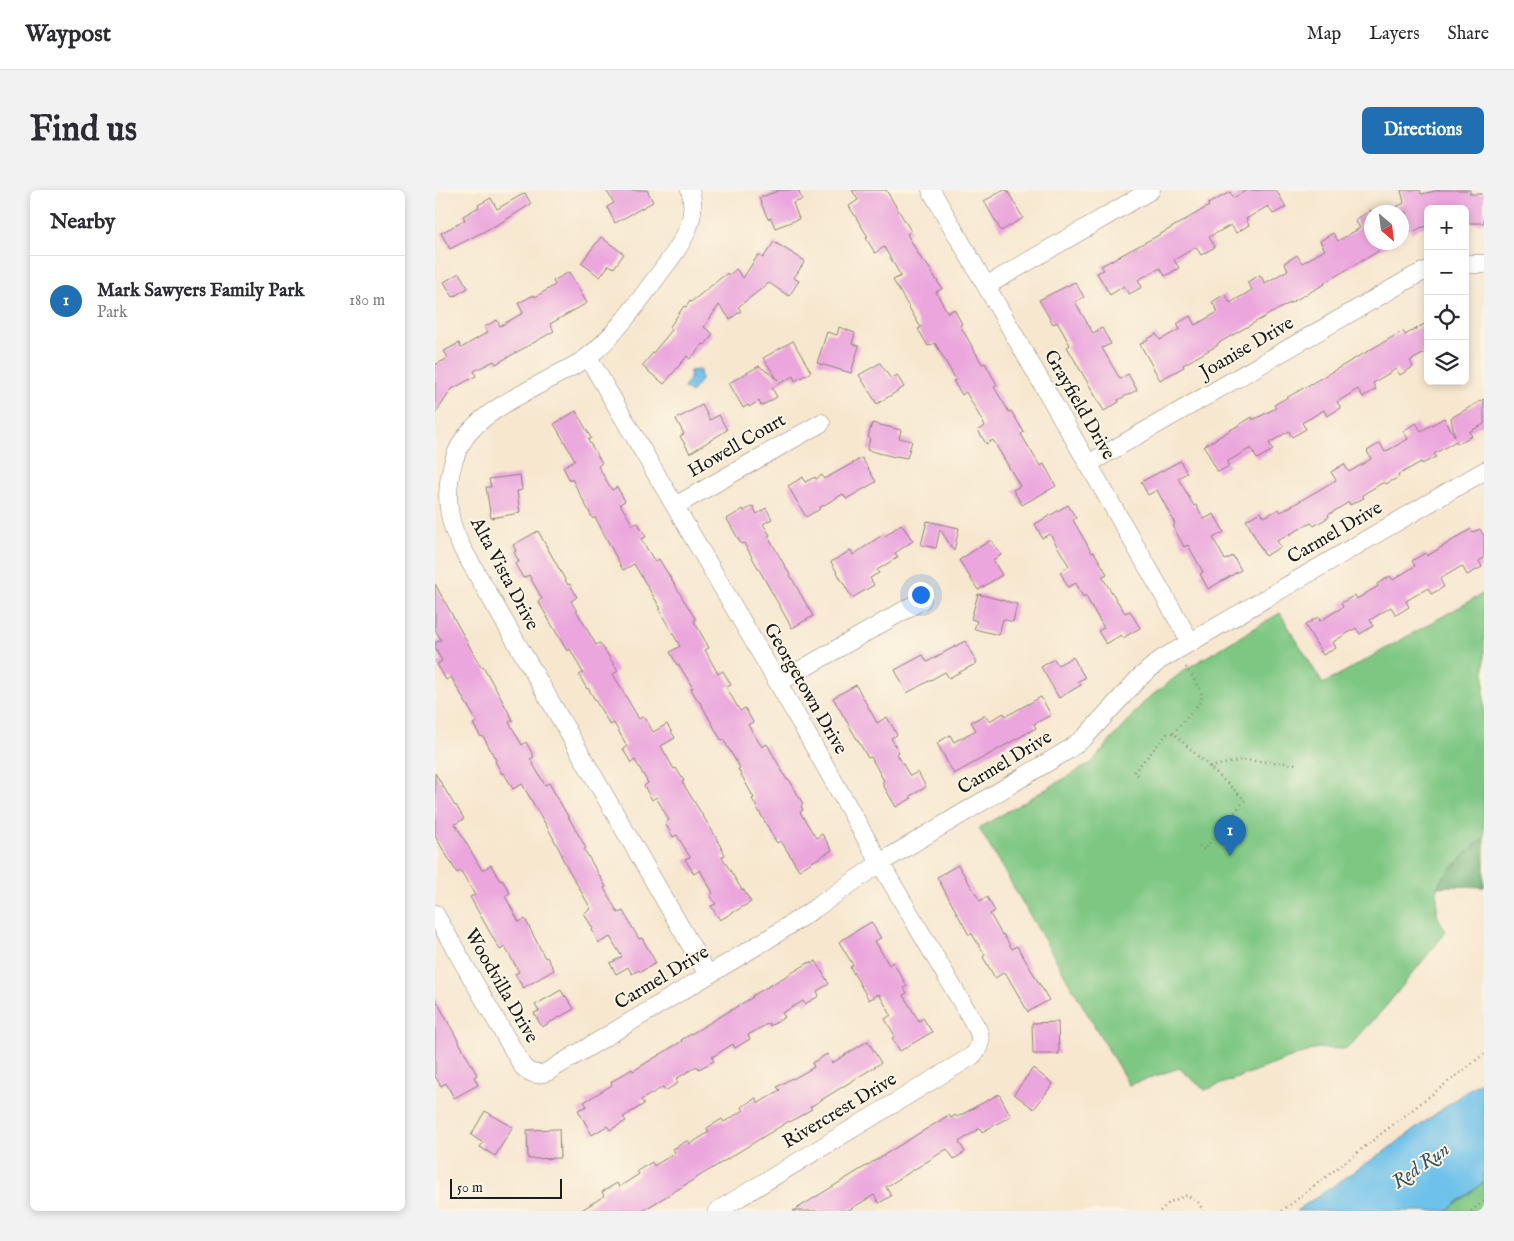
<!DOCTYPE html>
<html lang="en">
<head>
<meta charset="utf-8">
<style>
	body { margin:0; font-family:"IM FELL English",serif; background:#f2f2f3; color:#2b2b33 }
	.controls { position:absolute; right:15px; top:15px; display:grid; overflow:hidden; border-radius:8px; box-shadow:0 2px 8px #0003 }
	.controls button { width:45px; height:45px; display:grid; place-items:center; padding:0; border:0; border-bottom:1px solid #e1e1e2; background:#fff; color:#2b2b33; font:25px sans-serif }
	.compass { position:absolute; left:929px; top:15px; width:45px; height:45px; border-radius:50%; background:#fff; box-shadow:0 2px 8px #0003; rotate:152deg }
	.scale { position:absolute; left:15px; bottom:12px; width:112px; box-sizing:border-box; padding-left:5px; border:2px solid #1c1c1c; border-top:0; font-size:14px; line-height:18px; white-space:nowrap; color:#1c1c1c; -webkit-text-stroke:4px #fcf5e5; paint-order:stroke }
	.you { position:absolute; left:485px; top:404px; width:18px; height:18px; margin:-12px; border:4px solid #fff; border-radius:50%; background:#1a73e8; box-shadow:0 0 0 8px #1a73e833 }
	.badge { display:grid; place-items:center; width:32px; height:32px; border-radius:50%; background:#1f6fb2; color:#fff; font-size:16px; font-weight:700 }
	.pin { position:absolute; translate:-50% -41px; filter:drop-shadow(0 1px 2px #0008) }
	.pin::after { content:''; position:absolute; top:26px; width:18px; height:15px; background:inherit; clip-path:polygon(0 0,100% 0,50% 100%) }
	.list { margin:0; padding:0; list-style:none }
	h2 { display:flex; justify-content:space-between; align-items:center; height:65px; margin:0; padding:0 20px; font-size:21px }
	h2 small { font-size:16px; font-weight:400; color:#7c7c81 }
	.list li { display:grid; grid-template-columns:32px 1fr auto; gap:15px; align-items:center; box-sizing:border-box; height:90px; padding:0 20px; border-top:1px solid #e1e1e2 }
	.list b { display:block; font-size:19px; white-space:nowrap }
	.list p { margin:0; font-size:16px; white-space:nowrap; color:#7c7c81 }
	.list em { font-size:16px; font-style:normal; color:#7c7c81 }
	.icon { flex:none; width:28px; height:28px; fill:none; stroke:currentColor; stroke-width:2; stroke-linecap:round; stroke-linejoin:round }
	.map { position:relative; flex:none; width:1049px; height:1021px; overflow:hidden; border-radius:8px }
	header { display:flex; align-items:center; gap:30px; box-sizing:border-box; height:70px; padding:0 25px; background:#fff; border-bottom:1px solid #e1e1e2 }
	header strong { font-size:24px }
	nav { display:flex; gap:28px; margin-inline-start:auto; font-size:18px }
	.intro { display:flex; align-items:center; justify-content:space-between; box-sizing:border-box; height:120px; padding:0 30px }
	h1 { margin:0; font-size:35px }
	.button { padding:12px 22px; border-radius:8px; background:#1f6fb2; color:#fff; font-size:18px; font-weight:700 }
	main { display:flex; gap:30px; padding:0 30px }
	aside { flex:1; background:#fff; border-radius:8px; box-shadow:0 2px 8px #0003 }
	.map>svg:first-child { display:block }
</style>
</head>
<body>
<header>
<strong>Waypost</strong>
<nav><a>Map</a><a>Layers</a><a>Share</a></nav>
</header>
<div class="intro"><h1>Find us</h1><a class="button">Directions</a></div>
<main>
<aside>
<h2>Nearby<small></small></h2>
<ul class="list">
<li><span class="badge">1</span><div><b>Mark Sawyers Family Park</b><p>Park</p></div><em>180 m</em></li>
</ul>
</aside>
<div class="map">
<svg width="1049" height="1021" viewBox="0 0 1049 1021">
	<rect width="100%" height="100%" fill="#fcf5e5"/>
	<filter id="ink" filterUnits="userSpaceOnUse"><feTurbulence type="fractalNoise" baseFrequency=".02" numOctaves="2"/><feDisplacementMap in="SourceGraphic" scale="10" xChannelSelector="R" yChannelSelector="G"/><feConvolveMatrix kernelMatrix="1 2 1 2 8 2 1 2 1" color-interpolation-filters="sRGB"/></filter>
	<filter id="wash" filterUnits="userSpaceOnUse"><feTurbulence type="fractalNoise" baseFrequency=".0096" numOctaves="4" result="noise"/><feDisplacementMap in="SourceGraphic" scale="20" xChannelSelector="R" yChannelSelector="G"/><feGaussianBlur stdDeviation="1.12" result="paint"/><feColorMatrix in="noise" values="0 0 0 0 0 0 0 0 0 0 0 0 0 0 0 0 0 1.4 0 .05"/><feComposite in="paint" operator="in"/></filter>
	<g filter="url(#wash)">
		<rect width="100%" height="100%" fill="#f7e7cf"/>
		<!-- green -->
		<path fill="#7ec783" stroke="#4d7250" d="M1049,403V646L1009,686L1002,697V725L1011,742L952,815L912,859L882,858L770,900L744,878L694,895L544,638L656,573L711,510L751,479L845,423L888,494Z
			M1049,992V1021H1011Z"/>
		<!-- forest -->
		<path fill="#66ac71" stroke="#416446" d="M1049,646V697L1018,696L1002,697L1009,686Z"/>
		<!-- water -->
		<path fill="#6dc1ea" stroke="#446e83" d="M265,180L266,190L256,203L249,198L255,188V181Z
			M1049,890V992L1011,1021H861L950,961L1036,898Z"/>
		<g id="blocks">
			<!-- building -->
			<path fill="#eba6dd" d="M171,0H212L218,12L180,33L172,17L179,13Z
				M345,0H363L367,10L358,13L364,29L340,38L336,28L333,29L324,8Z
				M417,0H451L476,41L472,44L488,72L490,71L507,99L501,102L513,123L519,119L527,134L525,135L547,174L550,173L562,195L559,197L574,222L576,221L589,242L586,244L605,276L609,274L621,296L587,315L578,300L585,296L558,250L551,254L543,240L550,236L531,202L527,205L518,191L521,190L500,153L493,156L483,139L486,138L458,90L466,86L449,57L440,63L431,48L433,47L414,16L423,10Z
				M569,0H572L588,28L566,41L549,11Z
				M812,0H841L851,17L838,24L833,16L811,29L814,35L801,43L796,35L774,47L780,57L766,65L761,57L739,70L744,78L730,86L725,78L703,90L707,97L694,104L689,96L675,105L662,83L669,80L666,76L724,45L774,16L773,14L795,2L798,8Z
				M966,0H985L986,4L1005,0H1035V4H1049V33H1030V19H993V36L985,38L976,43L971,22H952L969,13Z
				M90,3L96,14L69,31L15,59L6,43L30,30L28,26L44,17L43,15L56,8L62,19Z
				M936,20V52H959L889,93L890,94L831,126L782,154L783,155L748,175L749,177L725,190L705,154L721,144L725,150L745,139L742,134L755,126L760,135L783,122L777,112L790,104L795,113L817,100L812,92L825,85L830,93L853,80L849,73L862,65L867,73L890,60L885,51L898,43L903,51L925,38L920,30Z
				M166,47L189,64L179,78L174,75L165,87L146,73Z
				M339,52L370,71L359,88L364,91L354,106L334,93L303,117L306,121L295,129L284,115L269,137L278,144L270,155L268,154L255,169L252,166L229,194L207,176L237,140L234,138L249,116L251,117L255,111L256,112L292,83L294,85L301,79L308,88L323,65L328,68Z
				M134,82L152,113L115,134L119,141L61,174L59,171L39,181L41,186L17,199L0,224V175L13,168L9,161L24,153L26,158L53,142L49,137L62,130L65,136L88,123L83,113L99,105L100,107L120,95L118,91Z
				M24,83L33,98L18,107L9,92Z
				M640,92L649,107L640,112L658,143L667,138L676,154L667,158L685,189L693,184L702,200L683,210L684,212L669,221L632,157L635,155L622,132L618,134L604,110Z
				M993,132V161L975,171L978,177L965,185L961,179L938,193L941,199L928,207L923,199L902,212L906,218L892,226L889,220L867,233L871,239L857,247L854,241L834,253L838,260L822,269L816,258L792,272L794,276L783,282L769,256L817,227L818,230L841,218L839,215L968,141L970,145Z
				M404,137L420,143L417,154L424,156L416,183L382,173L392,142L402,145Z
				M358,151L376,182L360,191L358,186L337,198L342,207L326,216L324,211L314,217L313,215L308,218L294,193L324,176L343,190L328,168Z
				M445,173L456,189L462,185L469,197L442,214L424,185Z
				M1049,209V234L1034,242L1037,246L1022,254L1021,251L999,264L1001,267L987,274L986,272L963,285L964,287L951,294L949,292L927,305L929,308L915,315L914,312L893,325L894,327L879,336L876,333L842,351L846,357L830,366L811,330L826,322L829,327L844,319L846,322L901,290L896,282L909,274L914,282L936,269L932,261L945,253L950,262L973,249L968,241L981,233L986,241L1009,228L1020,247L1016,228Z
				M267,215L275,230L284,225L292,240L255,263L245,246L249,244L241,229Z
				M141,221L156,248L153,250L167,273L163,276L177,300L182,297L190,311L185,314L198,335L203,333L211,347L206,349L220,372L224,369L261,430L259,431L274,458L270,460L283,484L288,481L296,495L291,497L305,521L310,518L318,532L313,535L327,557L332,554L352,590L354,589L368,614L366,616L368,620L365,622L381,648L387,644L397,660L364,680L346,651L342,653L317,609L319,608L303,579L305,578L288,549L286,550L265,512H264L256,499L258,498L244,475H242L235,462L245,456L224,420L226,419L199,374L188,380L160,327L158,329L137,289L135,291L128,277L140,270L119,234Z
				M437,233L466,240L464,248L477,251L472,268L461,266L460,267L432,260L435,248L433,247Z
				M427,268L441,292L411,309L408,304L384,318L385,319L371,327L353,296L368,287L370,292L380,287L381,289L387,285L389,289Z
				M745,271L752,283L743,288L759,316L761,315L769,329L779,324L789,342L778,348L790,370L798,366L806,380L773,399L765,384L768,382L753,355L749,357L738,336L740,334L722,300L713,305L706,292Z
				M85,285L87,300L82,301L85,323L56,328L51,297H56L54,289Z
				M633,315L641,328L638,330L657,363L659,362L672,384L667,387L690,423L695,421L705,438L688,448L686,445L671,454L663,441L669,438L650,405L648,407L641,393L633,397L625,382L634,376L615,344L607,348L600,334Z
				M318,316L322,324L331,318L337,329L328,334L335,345L333,346L378,426L357,438L309,353L306,354L292,329L308,319L309,321Z
				M492,331L524,338L519,361L505,339L501,358L486,355Z
				M466,334L478,351L460,363L463,367L442,380L444,383L435,388L439,395L417,408L396,372L416,360L418,365L447,345L449,347Z
				M1036,339L1038,342L1045,339L1049,346V368L1044,371L1047,377L1032,385L1027,376L1005,389L1009,397L996,404L993,398L971,411L974,417L961,425L956,417L935,430L938,436L925,444L921,438L898,452L901,458L888,465L870,435L883,427L885,431L908,417L906,413L920,405L922,409L943,396L942,394L955,386L958,390L980,376L977,371L990,363L992,366Z
				M103,341L133,395L135,394L142,407L136,411L161,455L165,453L183,481L178,484L204,529L209,526L218,542L232,534L240,548L226,556L239,579L241,578L249,591L247,592L278,642L290,665L287,667L307,700L308,699L316,712L285,730L276,716L281,714L275,705L278,703L265,680L259,684L250,669L255,667L242,645L238,647L230,633L234,630L221,607L217,610L209,596L213,593L200,570L196,573L188,559L192,556L179,533L175,535L153,498L152,499L144,485L148,483L135,459L132,461L103,411L107,409L94,385L88,388L80,374L84,372L79,362L81,361L78,355Z
				M556,350L566,365L558,370L567,385L543,400L524,370Z
				M0,394L46,477L48,476L78,530L74,532L87,555L91,552L99,567L95,569L110,595L114,593L151,658L149,659L171,697L169,698L183,723L188,721L204,749L207,748L221,773L205,782L204,780L197,784L193,777L181,784L175,773L187,767L175,747L164,753L157,740L158,739L149,723L156,719L126,666L127,665L115,642L87,594L78,599L69,583L67,584L60,571L61,570L48,546L46,547L38,534L42,532L16,487L11,490L2,474L7,471L0,458V453L6,450L0,439Z
				M543,404L582,414L578,432L568,429L564,445L539,439L542,431L536,429Z
				M530,451L542,473L514,488L510,482L472,503L460,480L488,465L492,472Z
				M638,467L650,488L643,491L646,495L624,508L606,477L619,469L623,475Z
				M421,495L442,533L452,527L462,545L456,548L464,562L462,564L475,586L483,582L491,597L475,606L477,608L461,617L447,593L449,591L436,567L433,568L398,508Z
				M606,507L616,525L599,534L601,538L519,584L502,553L515,545L519,552L541,540L536,532L550,525L554,531L569,523L571,526Z
				M0,583L20,616L21,615L29,629L20,634L47,680L56,675L65,691L67,690L75,703L70,706L84,732L90,729L110,768L112,767L119,780L88,798L80,784L84,782L70,757L65,760L35,707L40,705L26,681L22,683L0,646Z
				M523,675L545,711L552,707L560,721L555,724L567,745L568,744L577,759L582,756L614,810L593,822L570,782L560,788L548,767L550,765L537,744L534,745L502,687Z
				M436,732L446,748L440,751L454,775L458,772L472,796L469,798L472,803L468,805L484,831L488,828L497,842L465,861L457,848L460,846L450,829L456,825L444,804L434,810L415,777L418,775L404,752Z
				M381,771L394,794L382,801L384,806L370,814L368,811L347,823L350,827L335,836L334,833L313,845L315,849L300,858L298,854L277,867L279,871L264,879L262,876L241,889L243,893L230,901L228,897L206,910L209,914L188,927L191,931L175,940L172,936L157,945L143,920L152,916L149,912L177,895L176,892L197,879L198,881L247,851L246,850L318,807L317,806L375,772L376,774Z
				M126,800L130,807L131,806L139,819L107,837L99,823L104,821L100,815Z
				M0,808L42,885L39,887L43,895L19,908L11,893L6,896L0,886Z
				M623,832L624,864H598L597,833Z
				M433,851L446,873L375,917L377,919L355,932L354,931L250,995L207,1021H145L169,1006L167,1002L182,993L184,997L204,984L202,981L217,972L219,976L240,963L238,959L253,950L255,954L274,942L272,938L287,929L289,932L309,920L306,917L321,908L324,913L345,900L342,897L357,888L358,889L379,877L377,873L392,864L397,873Z
				M598,878L618,894L599,919L579,904Z
				M564,904L576,926L547,942L545,938L524,952L530,962L519,969L512,959L451,997L456,1006L444,1013L439,1005L412,1021H358L514,925L516,928L520,925L522,927Z
				M50,921L78,937L60,966L45,957L48,953L36,945Z
				M124,939L125,968L93,969L92,940Z"/>
		</g>
	</g>
	<g filter="url(#ink)">
		<use href="#blocks" fill-opacity="0" stroke="#8a8276" stroke-width="1"/>
		<g fill="none" stroke-linecap="round" stroke-linejoin="round">
			<!-- minor casing -->
			<g stroke="#8a8276" stroke-width="19">
				<path id="minor" d="M255,0C264,28 247,54 230,76C208,105 183,143 154,166C144,174 130,180 118,187C93,201 58,217 38,238C15,261 8,302 17,334C19,342 23,350 27,358L273,785
					M496,0L755,451
					M1030,74H1049
					M551,96L716,0
					M153,167L343,493L445,673L543,840C547,851 545,858 537,866L282,1021
					M653,274L981,85L993,80
					M240,316L386,233
					M343,493L487,410
					M0,724L88,877C96,884 102,886 112,882L333,749L379,719L445,673L633,560L650,547L705,487L725,470L1049,281"/>
			</g>
			<!-- path -->
			<path stroke="#8a8276" stroke-width="2.5" stroke-dasharray="1 4" stroke-linecap="butt" d="M738,543L766,511L767,506L766,501L749,474
				M775,577L807,570L863,574
				M703,585L699,582L732,544L738,543L810,610L769,660L761,653
				M725,1021L735,1012L752,1005L763,1012L768,1021
				M847,1021L1049,864
				M1036,1021L1049,1011"/>
			<!-- minor -->
			<use href="#minor" stroke="#fff" stroke-width="18"/>
		</g>
	</g>
	<g text-anchor="middle" dominant-baseline="central" stroke-width="4" stroke-linejoin="round" paint-order="stroke">
		<!-- street labels -->
		<g font-size="19" fill="#1c1c1c" stroke="#fcf5e5">
			<text transform="translate(812 158) rotate(-30)">Joanise Drive</text>
			<text transform="translate(644 215) rotate(60)">Grayfield Drive</text>
			<text transform="translate(302 256) rotate(-30)">Howell Court</text>
			<text transform="translate(900 343) rotate(-30)">Carmel Drive</text>
			<text transform="translate(69 384) rotate(62)">Alta Vista Drive</text>
			<text transform="translate(370 499) rotate(60)">Georgetown Drive</text>
			<text transform="translate(570 573) rotate(-31)">Carmel Drive</text>
			<text transform="translate(227 788) rotate(-31)">Carmel Drive</text>
			<text transform="translate(66 796) rotate(60)">Woodvilla Drive</text>
			<text transform="translate(405 921) rotate(-31)">Rivercrest Drive</text>
		</g>
		<!-- water labels -->
		<g font-size="20" font-style="italic" fill="#385664" stroke="#fcf5e5">
			<text transform="translate(986 976) rotate(-35)">Red Run</text>
		</g>
	</g>
</svg>
<div class="controls">
<button>+</button>
<button>−</button>
<button><svg class="icon" aria-label="locate" viewBox="0 0 24 24"><circle cx="12" cy="12" r="6"/><path d="M12 2v4M12 18v4M2 12h4M18 12h4"/></svg></button>
<button><svg class="icon" aria-label="layers" viewBox="0 0 24 24"><path d="M12 4l9 5-9 5-9-5zM3 14l9 5 9-5"/></svg></button>
</div>
<svg class="compass" viewBox="-18 -18 36 36"><path d="M0-13l5 13h-10z" fill="#e53935"/><path d="M0 13l5-13h-10z" fill="#7c7c81"/></svg>
<div class="scale">50 m</div>
<div class="you"></div>
<div class="pin badge" style="left:795px;top:666px">1</div>
</div>
</main>
</body>
</html>
